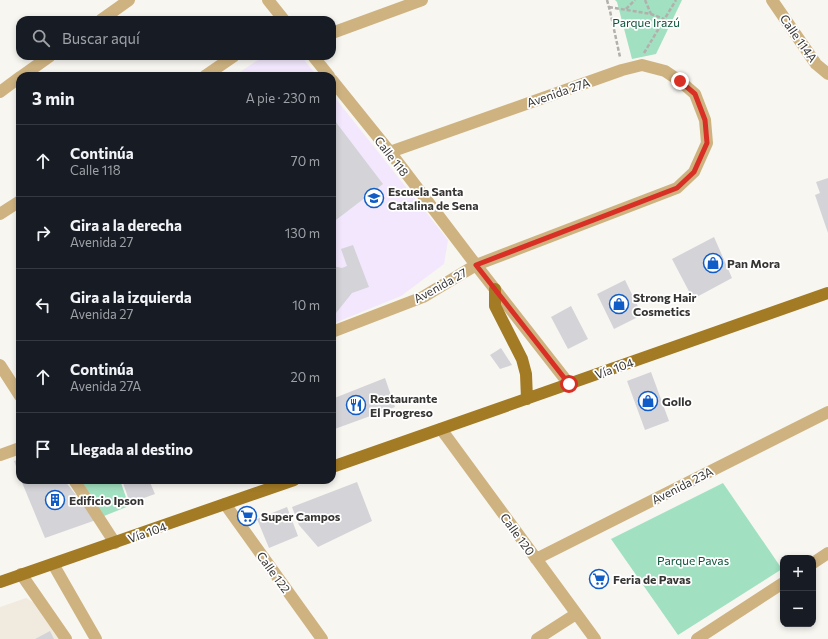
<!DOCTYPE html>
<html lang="es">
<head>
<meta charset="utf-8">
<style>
	body { margin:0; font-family:Commissioner,sans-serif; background:#20242c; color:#f1f3f6 }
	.controls { position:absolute; right:12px; bottom:12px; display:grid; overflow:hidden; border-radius:8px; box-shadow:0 2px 6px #0003 }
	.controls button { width:36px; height:36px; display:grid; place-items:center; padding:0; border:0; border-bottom:1px solid #363941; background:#171b24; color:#f1f3f6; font:20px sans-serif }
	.stop { position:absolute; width:12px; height:12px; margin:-9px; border:3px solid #d93025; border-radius:50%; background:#fff }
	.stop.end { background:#d93025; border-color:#fff; box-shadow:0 1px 4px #0008 }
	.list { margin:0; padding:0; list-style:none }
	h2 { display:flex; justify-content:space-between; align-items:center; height:52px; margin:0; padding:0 16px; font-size:17px }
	h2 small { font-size:13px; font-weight:400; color:#9ea1a6 }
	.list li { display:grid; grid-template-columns:26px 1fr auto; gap:12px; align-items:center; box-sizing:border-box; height:72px; padding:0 16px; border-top:1px solid #363941 }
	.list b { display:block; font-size:15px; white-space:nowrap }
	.list p { margin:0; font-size:13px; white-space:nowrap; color:#9ea1a6 }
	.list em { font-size:13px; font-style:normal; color:#9ea1a6 }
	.icon { flex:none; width:22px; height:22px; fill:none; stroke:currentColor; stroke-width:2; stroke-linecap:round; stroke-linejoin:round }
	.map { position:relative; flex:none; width:828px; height:639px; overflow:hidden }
	.search { position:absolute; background:#171b24; box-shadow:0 2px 6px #0003; left:16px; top:16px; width:320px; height:44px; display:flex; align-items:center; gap:10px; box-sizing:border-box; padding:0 14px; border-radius:12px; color:#9ea1a6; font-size:15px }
	.panel { position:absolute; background:#171b24; box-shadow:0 2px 6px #0003; left:16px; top:72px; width:320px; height:412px; border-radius:12px }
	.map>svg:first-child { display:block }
</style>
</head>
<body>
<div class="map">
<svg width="828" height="639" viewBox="0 0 828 639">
	<rect width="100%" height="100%" fill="#f8f6f1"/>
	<!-- built -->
	<path fill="#f1ebdf" d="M26,598L35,603L59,639H0V607Z"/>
	<!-- education -->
	<path fill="#f2e7fc" d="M264,56H301L317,76H234Z
		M332,94L448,240L444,264L401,296L332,324Z"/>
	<!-- green -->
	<path fill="#a1e0c0" d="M615,0H682L656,54L632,59L617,2Z
		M81,480H120L129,506L104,516Z
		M723,483L782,569L678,635L611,539Z"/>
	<!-- building -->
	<path fill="#d4d3d8" d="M332,117L383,184L332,223Z
		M828,178V233L815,195L820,193L816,182Z
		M714,237L732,278L693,299L672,259Z
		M353,245L369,287L352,293L332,318V266L342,268L347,266L341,249Z
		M625,280L642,315L614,329L597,294Z
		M571,306L588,339L568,349L551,317Z
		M501,348L512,365L500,369L490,355Z
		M651,372L669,421L645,430L627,381Z
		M385,378L395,407L332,430V399Z
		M20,459V477L14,461Z
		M21,480H64L96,520L45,538Z
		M122,480H149L155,494L130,503Z
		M357,482L372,521L318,547L299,525L292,507Z
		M287,507L298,536L269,548L257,519Z
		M50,631L54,639H35Z"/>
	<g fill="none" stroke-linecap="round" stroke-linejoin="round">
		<!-- path -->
		<path stroke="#b1b0ac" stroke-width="2.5" stroke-dasharray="4 2" stroke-linecap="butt" d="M607,0L610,11L620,57
			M645,0L651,14
			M609,7L651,14L664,19
			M626,9L635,0
			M644,53L676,0"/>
		<!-- minor -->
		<path stroke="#ceb381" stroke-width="12" d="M268,0L284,20
			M772,0L816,64L828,74
			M101,20L129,0
			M332,33L422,0
			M313,56L329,76
			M22,76L50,56
			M205,76L234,56
			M332,80L390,152L476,265L569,384
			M0,92L20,77
			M0,214L20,201
			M332,332L423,297L476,265L677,188L694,172L707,143L705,120L695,94L680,81L665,71L642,65L622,70L390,152
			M0,365L20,396
			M441,429L595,639
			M0,455L20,448
			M74,480L115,543
			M225,504L322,639
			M536,559L828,412
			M813,563L828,553
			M53,564L96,639
			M21,574L66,639
			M537,639L576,614
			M697,639L783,583"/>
		<!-- major -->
		<path stroke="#a27b24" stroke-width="12" d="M495,289V306L522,359L526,374L527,399
			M332,467L828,293
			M0,582L294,480"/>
	</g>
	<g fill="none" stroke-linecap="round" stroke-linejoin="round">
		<!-- route -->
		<path stroke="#d93025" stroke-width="5" d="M569,384L476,265L677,188L694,172L707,143L705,120L695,94L680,81"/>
	</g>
	<!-- icons -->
	<defs>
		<g id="school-ring" transform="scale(1)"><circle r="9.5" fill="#fff" stroke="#115dc7" stroke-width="1.5"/><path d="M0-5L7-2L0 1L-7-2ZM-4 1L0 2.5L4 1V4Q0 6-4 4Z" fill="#115dc7"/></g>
		<g id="shop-ring" transform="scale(1)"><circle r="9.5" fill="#fff" stroke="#115dc7" stroke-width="1.5"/><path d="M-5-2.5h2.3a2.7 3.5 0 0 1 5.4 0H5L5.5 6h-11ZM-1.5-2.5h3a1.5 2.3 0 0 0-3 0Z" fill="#115dc7"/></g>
		<g id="restaurant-ring" transform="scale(1)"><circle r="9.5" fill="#fff" stroke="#115dc7" stroke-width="1.5"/><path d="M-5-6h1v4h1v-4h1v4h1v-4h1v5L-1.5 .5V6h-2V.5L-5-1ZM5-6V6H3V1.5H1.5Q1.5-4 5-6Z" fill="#115dc7"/></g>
		<g id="building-ring" transform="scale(1)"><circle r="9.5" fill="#fff" stroke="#115dc7" stroke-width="1.5"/><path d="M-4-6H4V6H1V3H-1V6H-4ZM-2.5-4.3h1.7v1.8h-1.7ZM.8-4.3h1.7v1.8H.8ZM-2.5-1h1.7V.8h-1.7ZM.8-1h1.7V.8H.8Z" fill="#115dc7"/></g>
		<g id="supermarket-ring" transform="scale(1)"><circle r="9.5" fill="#fff" stroke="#115dc7" stroke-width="1.5"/><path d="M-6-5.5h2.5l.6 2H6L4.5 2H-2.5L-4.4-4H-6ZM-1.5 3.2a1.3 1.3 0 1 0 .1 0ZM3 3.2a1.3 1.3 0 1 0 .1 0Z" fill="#115dc7"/></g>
	</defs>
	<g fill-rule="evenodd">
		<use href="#school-ring" x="374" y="198"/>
		<use href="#shop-ring" x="713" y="263"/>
		<use href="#shop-ring" x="619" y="304"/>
		<use href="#shop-ring" x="648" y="401"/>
		<use href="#restaurant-ring" x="356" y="405"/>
		<use href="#building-ring" x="55" y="500"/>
		<use href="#supermarket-ring" x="247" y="516"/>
		<use href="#supermarket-ring" x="599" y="579"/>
	</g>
	<g text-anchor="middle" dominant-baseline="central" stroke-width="3.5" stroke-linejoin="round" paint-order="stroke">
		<!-- park labels -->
		<g font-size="12" fill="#0c5339" stroke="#fff">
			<text x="646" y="22">Parque Irazú</text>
			<text x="693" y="560">Parque Pavas</text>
		</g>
		<!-- street labels -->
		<g font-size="12" fill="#363533" stroke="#fff">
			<text transform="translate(799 38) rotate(55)">Calle 114A</text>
			<text transform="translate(558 92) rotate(-19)">Avenida 27A</text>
			<text transform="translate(392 156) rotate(52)">Calle 118</text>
			<text transform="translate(440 285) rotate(-29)">Avenida 27</text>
			<text transform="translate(614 368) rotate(-19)">Vía 104</text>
			<text transform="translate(682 485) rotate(-27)">Avenida 23A</text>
			<text transform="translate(147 532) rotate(-19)">Vía 104</text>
			<text transform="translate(518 534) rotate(54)">Calle 120</text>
			<text transform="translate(274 572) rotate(54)">Calle 122</text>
		</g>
		<!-- poi labels -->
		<g font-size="12" font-weight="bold" fill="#363533" stroke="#fff" text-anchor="start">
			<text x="388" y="191">Escuela Santa<tspan x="388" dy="14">Catalina de Sena</tspan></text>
			<text x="727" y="263">Pan Mora</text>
			<text x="633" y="297">Strong Hair<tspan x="633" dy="14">Cosmetics</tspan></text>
			<text x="370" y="398">Restaurante<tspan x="370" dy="14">El Progreso</tspan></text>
			<text x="662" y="401">Gollo</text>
			<text x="69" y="500">Edificio Ipson</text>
			<text x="261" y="516">Super Campos</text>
			<text x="613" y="579">Feria de Pavas</text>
		</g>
	</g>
</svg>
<div class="controls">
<button>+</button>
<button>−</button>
</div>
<div class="stop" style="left:569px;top:384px"></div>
<div class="stop end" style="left:680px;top:81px"></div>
<div class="search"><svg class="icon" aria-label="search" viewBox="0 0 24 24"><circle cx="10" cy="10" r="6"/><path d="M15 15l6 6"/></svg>Buscar aquí</div>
<section class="panel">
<h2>3 min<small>A pie · 230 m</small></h2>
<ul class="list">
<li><svg class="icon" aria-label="ahead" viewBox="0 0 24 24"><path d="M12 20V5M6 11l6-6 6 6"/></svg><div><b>Continúa</b><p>Calle 118</p></div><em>70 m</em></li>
<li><svg class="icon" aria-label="right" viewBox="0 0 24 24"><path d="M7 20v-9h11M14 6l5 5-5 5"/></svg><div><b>Gira a la derecha</b><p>Avenida 27</p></div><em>130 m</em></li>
<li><svg class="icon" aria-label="left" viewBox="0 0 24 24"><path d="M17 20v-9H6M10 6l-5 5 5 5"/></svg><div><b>Gira a la izquierda</b><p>Avenida 27</p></div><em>10 m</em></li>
<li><svg class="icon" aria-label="ahead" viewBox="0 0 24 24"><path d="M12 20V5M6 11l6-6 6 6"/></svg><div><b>Continúa</b><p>Avenida 27A</p></div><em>20 m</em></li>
<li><svg class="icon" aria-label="arrive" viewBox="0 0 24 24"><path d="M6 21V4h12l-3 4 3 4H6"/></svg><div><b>Llegada al destino</b></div></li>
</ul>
</section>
</div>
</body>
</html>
